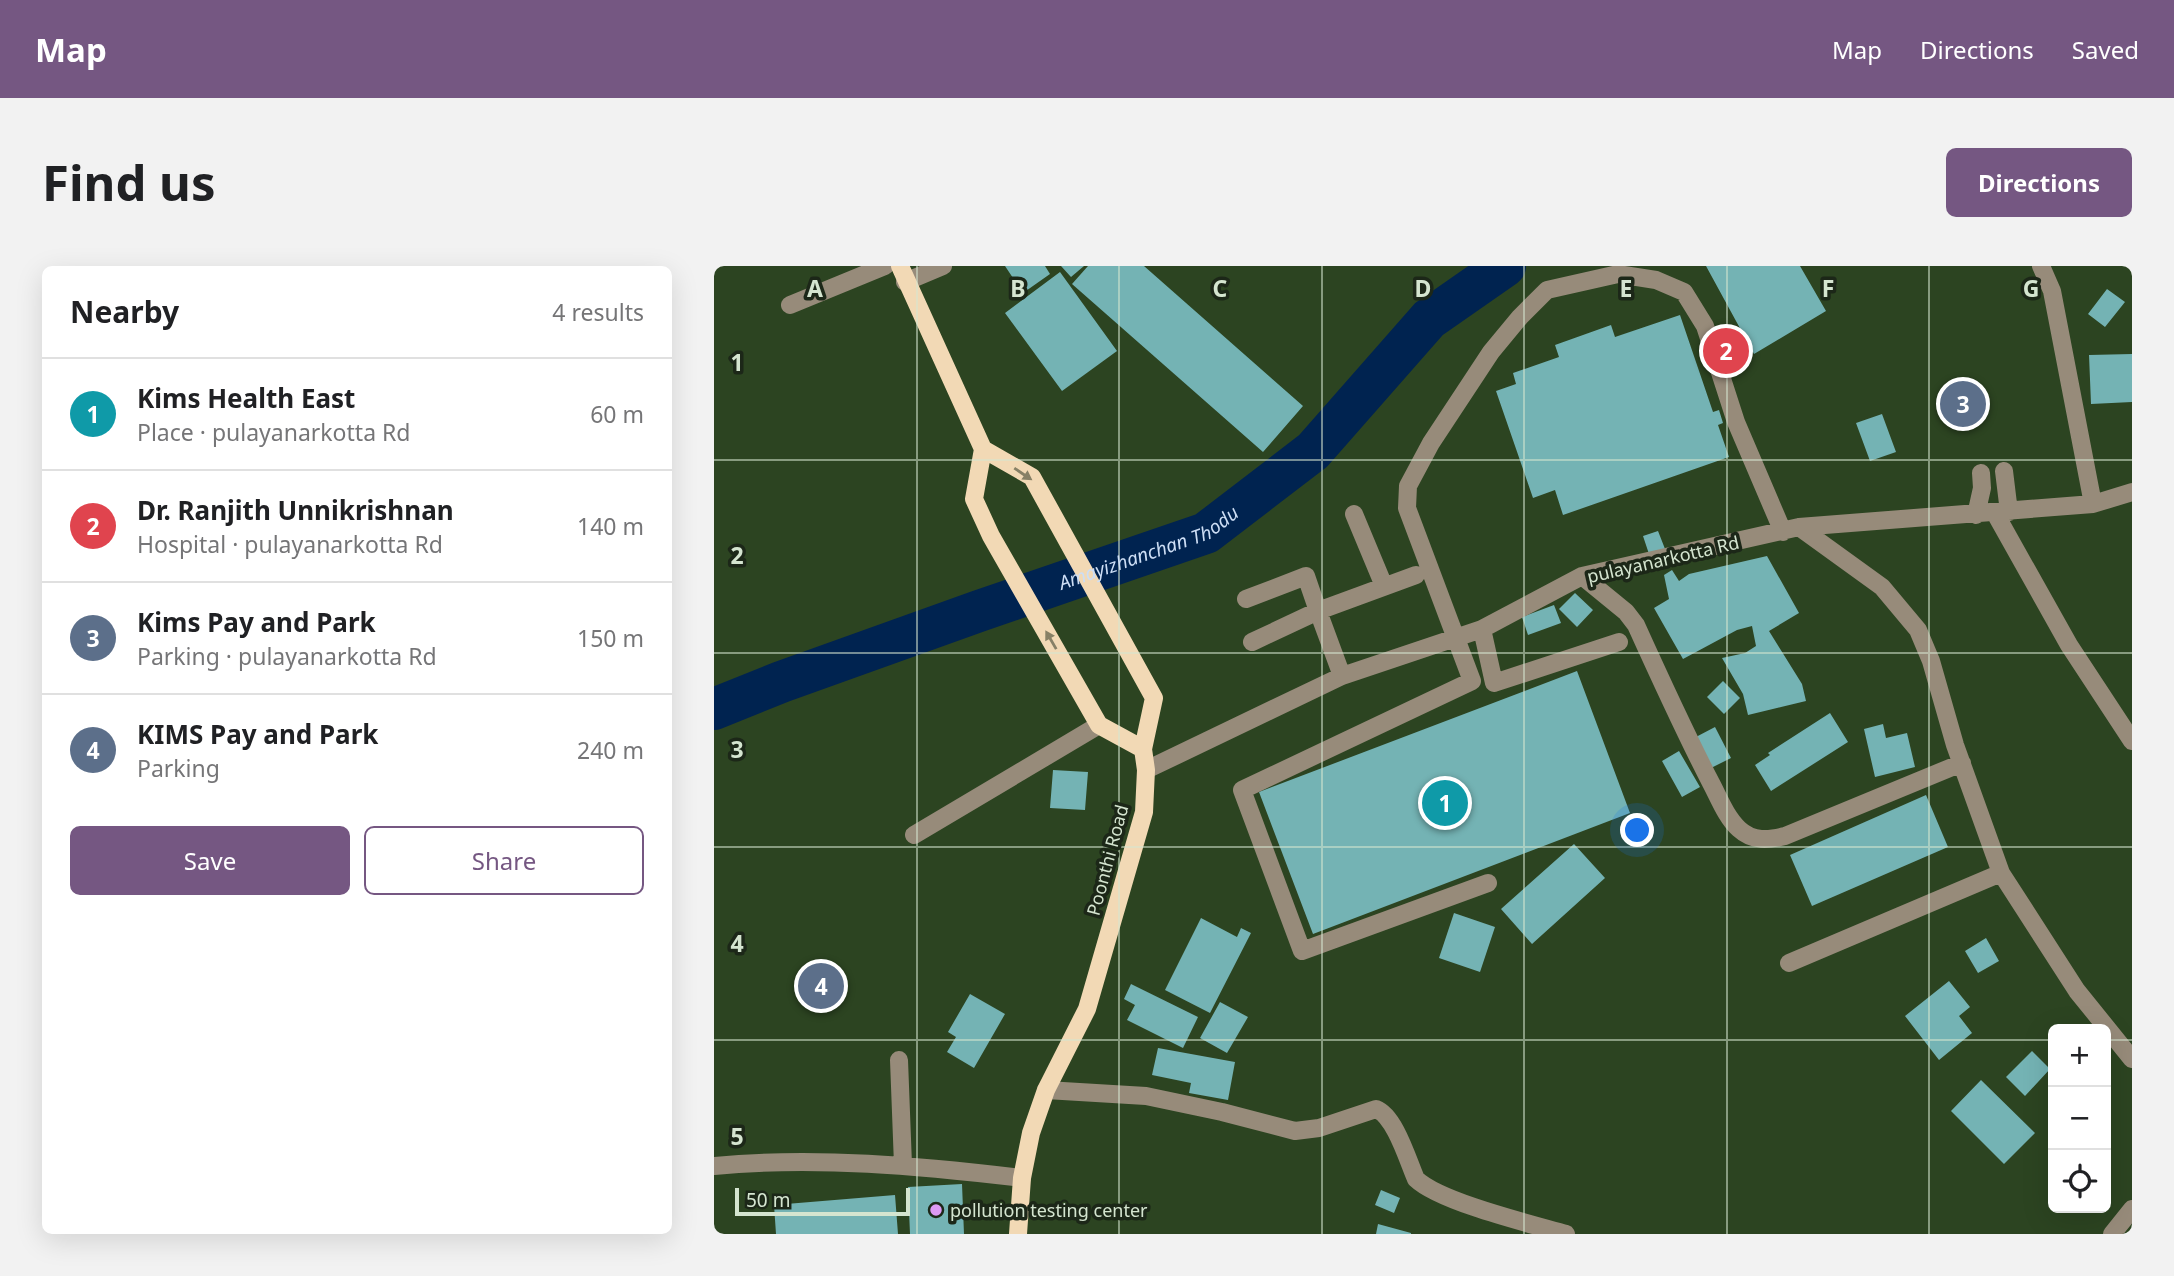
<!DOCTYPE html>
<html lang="en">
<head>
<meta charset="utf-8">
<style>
	body { margin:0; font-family:"Noto Sans",sans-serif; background:#f2f2f2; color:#202124 }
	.controls { position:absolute; right:21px; bottom:21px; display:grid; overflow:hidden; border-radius:10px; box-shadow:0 7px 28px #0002 }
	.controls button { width:63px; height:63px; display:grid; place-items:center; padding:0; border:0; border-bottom:2px solid #e0e0e0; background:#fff; color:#202124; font:35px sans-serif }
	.scale { position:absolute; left:21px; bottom:18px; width:175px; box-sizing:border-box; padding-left:7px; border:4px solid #d5e5d0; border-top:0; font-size:19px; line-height:24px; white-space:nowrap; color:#d5e5d0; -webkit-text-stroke:5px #1c2718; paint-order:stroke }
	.you { position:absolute; left:924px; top:565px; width:24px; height:24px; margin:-18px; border:5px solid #fff; border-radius:50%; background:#1a73e8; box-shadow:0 0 0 10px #1a73e833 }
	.badge { display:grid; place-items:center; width:46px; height:46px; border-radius:50%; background:#755782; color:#fff; font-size:23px; font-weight:700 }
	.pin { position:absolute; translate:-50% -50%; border:4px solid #fff; box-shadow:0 2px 7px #0006 }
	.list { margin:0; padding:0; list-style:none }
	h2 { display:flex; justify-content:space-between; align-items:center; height:91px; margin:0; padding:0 28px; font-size:30px }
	h2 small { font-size:23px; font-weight:400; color:#757577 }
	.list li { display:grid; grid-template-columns:46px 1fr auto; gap:21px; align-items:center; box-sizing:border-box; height:112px; padding:0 28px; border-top:2px solid #e0e0e0 }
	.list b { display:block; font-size:26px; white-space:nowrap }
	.list p { margin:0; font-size:23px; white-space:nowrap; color:#757577 }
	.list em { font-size:23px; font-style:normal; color:#757577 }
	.actions { display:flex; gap:14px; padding:21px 28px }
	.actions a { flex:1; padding:16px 0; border:2px solid #755782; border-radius:10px; text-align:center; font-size:24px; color:#755782 }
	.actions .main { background:#755782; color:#fff }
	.icon { flex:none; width:38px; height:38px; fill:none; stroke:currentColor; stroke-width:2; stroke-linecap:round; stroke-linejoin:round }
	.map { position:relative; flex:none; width:1418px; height:968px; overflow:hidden; border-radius:10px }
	header { display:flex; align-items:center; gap:42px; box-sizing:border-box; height:98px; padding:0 35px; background:#755782; color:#fff }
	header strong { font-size:33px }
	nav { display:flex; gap:38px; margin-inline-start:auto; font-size:24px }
	.intro { display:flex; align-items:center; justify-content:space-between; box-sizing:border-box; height:168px; padding:0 42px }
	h1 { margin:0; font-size:49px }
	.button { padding:18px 32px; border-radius:10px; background:#755782; color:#fff; font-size:24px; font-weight:700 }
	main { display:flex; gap:42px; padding:0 42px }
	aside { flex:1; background:#fff; border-radius:10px; box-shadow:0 7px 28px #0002 }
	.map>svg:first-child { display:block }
</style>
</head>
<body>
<header>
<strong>Map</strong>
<nav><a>Map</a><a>Directions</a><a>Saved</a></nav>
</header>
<div class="intro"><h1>Find us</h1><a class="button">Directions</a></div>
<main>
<aside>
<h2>Nearby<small>4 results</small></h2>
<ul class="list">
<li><span class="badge" style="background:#0f9aa8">1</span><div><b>Kims Health East</b><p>Place · pulayanarkotta Rd</p></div><em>60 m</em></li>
<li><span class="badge" style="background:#e0444e">2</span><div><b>Dr. Ranjith Unnikrishnan</b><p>Hospital · pulayanarkotta Rd</p></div><em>140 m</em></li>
<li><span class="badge" style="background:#5c6f8a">3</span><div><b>Kims Pay and Park</b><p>Parking · pulayanarkotta Rd</p></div><em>150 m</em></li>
<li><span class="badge" style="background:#5c6f8a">4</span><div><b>KIMS Pay and Park</b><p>Parking</p></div><em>240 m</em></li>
</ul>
<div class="actions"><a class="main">Save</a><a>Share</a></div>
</aside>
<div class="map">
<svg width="1418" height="968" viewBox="0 0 1418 968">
	<rect width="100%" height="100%" fill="#2c4421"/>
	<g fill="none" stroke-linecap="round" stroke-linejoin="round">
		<!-- river -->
		<path stroke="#002350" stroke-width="42" id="s1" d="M0,443L67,416L265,345L492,267L599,185L715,53L791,0"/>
	</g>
	<!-- building -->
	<path fill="#74b3b4" d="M291,0H331L336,8L309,27Z
		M347,0H370L357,11Z
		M374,0H430L589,140L549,186L358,18Z
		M992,0H1086L1112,45L1040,88Z
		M346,6L403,85L348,125L291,47Z
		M1393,23L1411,36L1391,61L1374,48Z
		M966,49L999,146L1005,144L1009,157L1004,159L1015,191L849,249L841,224L819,232L782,125L802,118L799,107L845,91L841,79L897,59L901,71Z
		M1418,88V136L1377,138L1375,89Z
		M1168,148L1182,186L1156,195L1142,157Z
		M944,265L953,288L937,294L929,270Z
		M1053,290L1085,347L1055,365L1088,418L1092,435L1034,449L1029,428L1008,392L1031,387L1042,380L1038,360L1023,364L969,393L940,342L955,333L950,309L958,304L965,315L975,308Z
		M861,327L879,344L863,361L845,343Z
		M840,339L847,357L814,369L808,351Z
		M863,405L916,547L599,668L545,526Z
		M1009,415L1026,432L1010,448L993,431Z
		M1116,447L1134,476L1057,525L1041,499L1056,489L1054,487Z
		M1169,458L1172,472L1193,467L1201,501L1161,511L1150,463Z
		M1001,461L1017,492L997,502L980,472Z
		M965,485L986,521L968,531L948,495Z
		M339,504L374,506L371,544L336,542Z
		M1212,529L1234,581L1098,640L1076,589Z
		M860,578L891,612L818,678L787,643Z
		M740,647L781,661L766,706L725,692Z
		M487,652L523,671L527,662L537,667L496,747L451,724Z
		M1272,672L1285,695L1264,707L1251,685Z
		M1235,715L1256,741L1245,750L1258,767L1225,794L1191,750Z
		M417,718L484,751L469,782L413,754L421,739L410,733Z
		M256,728L291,748L260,802L233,786L242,771L234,766Z
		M506,736L534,751L513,787L486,772Z
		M444,782L521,796L514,834L475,827L477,817L438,809Z
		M1318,785L1336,803L1311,830L1292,811Z
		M1267,814L1321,867L1290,898L1237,845Z
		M248,918L250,968H196L194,921Z
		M667,924L686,932L680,947L661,939Z
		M181,929L184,968H62L60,939Z
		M664,958L697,967V968H662Z"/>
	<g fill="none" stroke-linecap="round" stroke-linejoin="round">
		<!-- minor -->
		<path stroke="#978b7a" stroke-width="18" d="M1327,0L1338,25L1379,238
			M191,16L229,0
			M76,39L171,0
			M1290,205L1295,246
			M1281,247L1355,379L1418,475
			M640,248L670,320
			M1262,249L1268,222L1267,207
			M1085,261L1168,321L1204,364L1217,395L1241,479L1287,607L1363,725L1418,793
			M868,310L912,346L922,359C946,412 970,465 997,517C1005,532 1012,551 1025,563C1039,576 1055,574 1071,570L1248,497
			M532,333L592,310L604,345L538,376
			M768,363L780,417L905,376
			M628,410L604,345L702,309
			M432,504L628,410L768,363L868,310L1085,261L1379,238L1418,226
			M200,569L385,459
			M774,617L588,685L528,524L758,415L693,242L694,220L717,177L777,86L806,51L833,24L904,8L942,14L970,26L991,60L1022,156L1069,266
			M1075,697L1287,607
			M185,794L189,899
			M332,824L432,830L508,846L581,865L605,862L662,843C681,850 694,895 702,913C726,936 817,958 852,968
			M0,900C101,890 207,900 308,912
			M1398,968L1418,943"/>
		<!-- major -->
		<path stroke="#f2d9b5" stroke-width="18" d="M186,0L269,183L318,211L440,432L429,483L432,504L430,546L373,743L332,824L317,867L308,912L304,968
			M269,183L260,233L277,270L385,459L429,483"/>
	</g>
	<!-- one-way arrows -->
	<defs><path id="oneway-solid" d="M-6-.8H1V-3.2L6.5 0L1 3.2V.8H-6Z" transform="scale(1.75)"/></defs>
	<g fill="#878066">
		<use href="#oneway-solid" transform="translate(309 208) rotate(34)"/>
		<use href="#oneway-solid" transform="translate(337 374) rotate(-120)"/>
	</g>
	<!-- grid -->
	<path fill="none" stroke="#d5e5d0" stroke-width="2" stroke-opacity="0.55" d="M203,0V968M405,0V968M608,0V968M810,0V968M1013,0V968M1215,0V968M0,194H1418M0,387H1418M0,581H1418M0,774H1339M1392,774H1418"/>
	<!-- markers -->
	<circle fill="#dc99f4" stroke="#1c2718" stroke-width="2.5" cx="222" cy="944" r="7"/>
	<g text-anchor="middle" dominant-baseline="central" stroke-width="7" stroke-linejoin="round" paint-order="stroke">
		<!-- street labels -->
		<g font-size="18" fill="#d5e5d0" stroke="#1c2718">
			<text transform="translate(949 293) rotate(-13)">pulayanarkotta Rd</text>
			<text transform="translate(393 594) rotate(-75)">Poonthi Road</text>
		</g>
		<!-- poi labels -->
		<g font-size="18" fill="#d5e5d0" stroke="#1c2718" text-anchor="start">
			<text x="236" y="944">pollution testing center</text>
		</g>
		<!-- water labels -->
		<g font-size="19" font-style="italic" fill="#cddef5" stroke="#1c2718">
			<text stroke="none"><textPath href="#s1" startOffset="464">Amayizhanchan Thodu</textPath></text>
		</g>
	</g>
	<g font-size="23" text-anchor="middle" font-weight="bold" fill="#d5e5d0" stroke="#1c2718" stroke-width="7" stroke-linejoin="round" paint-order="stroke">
		<text x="101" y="31">A</text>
		<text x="304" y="31">B</text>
		<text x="506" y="31">C</text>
		<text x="709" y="31">D</text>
		<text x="912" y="31">E</text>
		<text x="1114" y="31">F</text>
		<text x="1317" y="31">G</text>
		<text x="23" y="105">1</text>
		<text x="23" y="298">2</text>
		<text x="23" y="492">3</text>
		<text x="23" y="686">4</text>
		<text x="23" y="879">5</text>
	</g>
</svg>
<div class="controls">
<button>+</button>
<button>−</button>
<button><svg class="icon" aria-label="locate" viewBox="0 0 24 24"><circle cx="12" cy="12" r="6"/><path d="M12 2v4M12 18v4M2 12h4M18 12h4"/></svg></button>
</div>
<div class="scale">50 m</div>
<div class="you"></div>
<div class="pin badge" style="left:731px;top:537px;background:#0f9aa8">1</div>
<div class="pin badge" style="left:1012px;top:85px;background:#e0444e">2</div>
<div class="pin badge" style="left:1249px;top:138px;background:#5c6f8a">3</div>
<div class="pin badge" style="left:107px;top:720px;background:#5c6f8a">4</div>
</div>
</main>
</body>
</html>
